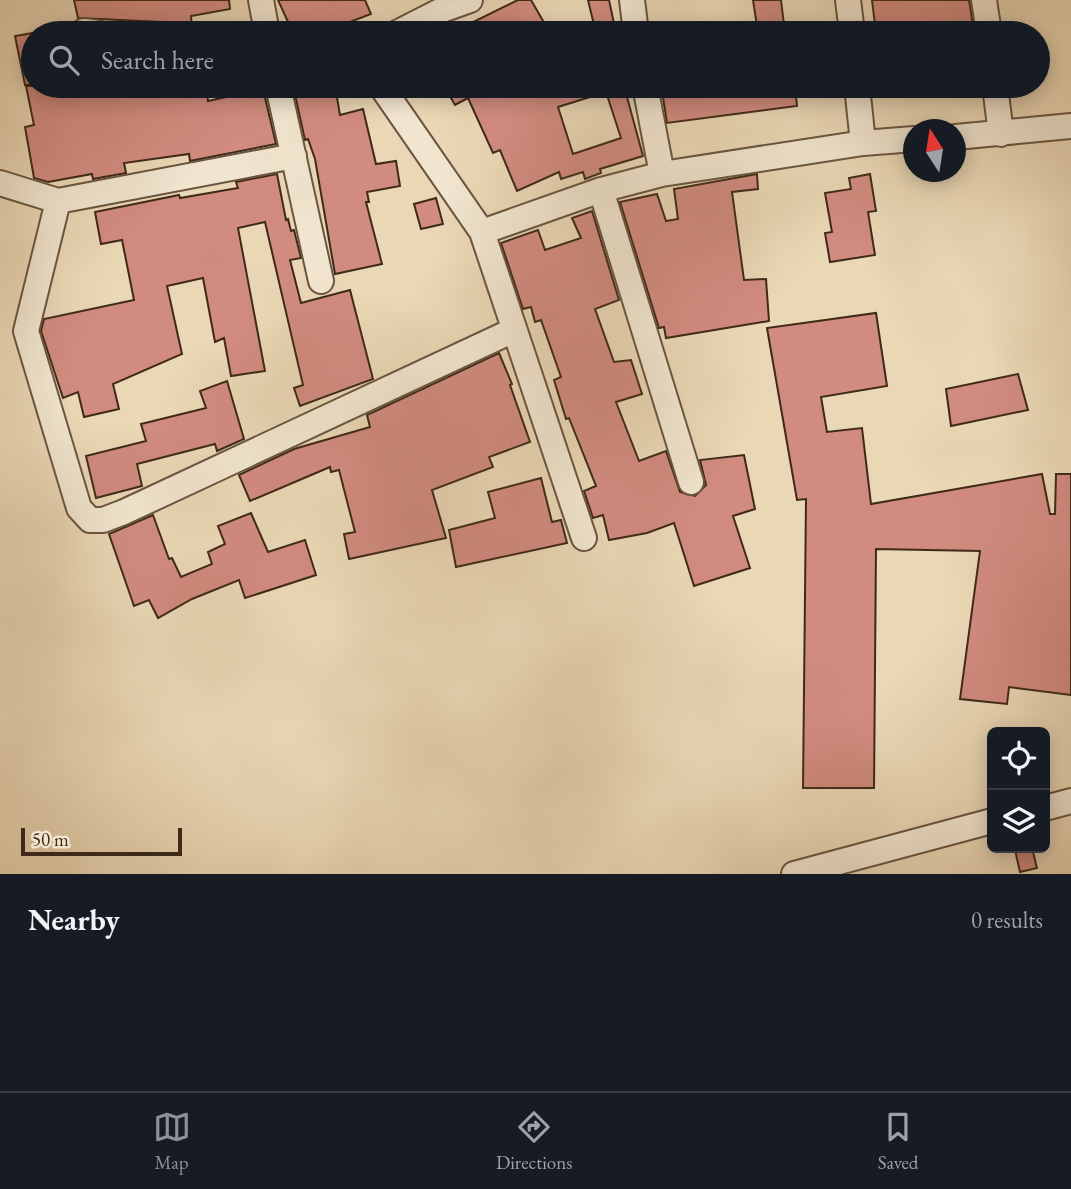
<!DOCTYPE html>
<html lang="en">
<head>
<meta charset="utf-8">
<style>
	body { margin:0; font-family:"EB Garamond",serif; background:#20242c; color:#f1f3f6 }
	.controls { position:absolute; right:21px; bottom:21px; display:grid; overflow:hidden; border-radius:10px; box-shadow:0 4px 18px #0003 }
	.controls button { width:63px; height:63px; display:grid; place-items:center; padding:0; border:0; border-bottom:2px solid #363941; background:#171b24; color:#f1f3f6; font:35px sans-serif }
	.compass { position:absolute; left:903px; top:119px; width:63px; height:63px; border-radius:50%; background:#171b24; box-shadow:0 4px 18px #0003; rotate:348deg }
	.scale { position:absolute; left:21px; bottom:18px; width:161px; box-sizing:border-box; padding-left:7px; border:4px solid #3f2a19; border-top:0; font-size:19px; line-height:24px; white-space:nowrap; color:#3f2a19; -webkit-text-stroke:5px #f1e5cf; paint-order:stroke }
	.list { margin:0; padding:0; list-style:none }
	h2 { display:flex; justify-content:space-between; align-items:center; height:91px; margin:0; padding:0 28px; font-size:30px }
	h2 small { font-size:23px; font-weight:400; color:#9ea1a6 }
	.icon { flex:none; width:38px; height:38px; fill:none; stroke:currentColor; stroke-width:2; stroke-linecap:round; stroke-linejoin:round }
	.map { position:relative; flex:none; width:1071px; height:874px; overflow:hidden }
	.search { position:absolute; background:#171b24; box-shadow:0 4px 18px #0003; left:21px; right:21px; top:21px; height:77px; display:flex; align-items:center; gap:18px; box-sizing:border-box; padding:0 24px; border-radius:38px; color:#9ea1a6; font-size:26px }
	.sheet { height:217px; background:#171b24 }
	nav { display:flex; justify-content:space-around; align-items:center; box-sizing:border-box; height:98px; border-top:2px solid #363941; background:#171b24; font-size:19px; color:#9ea1a6 }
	nav a { display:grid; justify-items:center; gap:4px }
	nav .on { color:#8c9099 }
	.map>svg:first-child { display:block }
</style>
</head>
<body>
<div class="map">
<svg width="1071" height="874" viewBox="0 0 1071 874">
	<rect width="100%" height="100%" fill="#ead7b5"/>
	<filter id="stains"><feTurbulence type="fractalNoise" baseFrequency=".00286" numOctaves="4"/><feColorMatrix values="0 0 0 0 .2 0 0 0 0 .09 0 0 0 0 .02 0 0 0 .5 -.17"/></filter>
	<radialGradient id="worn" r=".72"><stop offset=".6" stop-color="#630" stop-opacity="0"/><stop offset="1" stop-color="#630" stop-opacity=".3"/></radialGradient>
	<!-- building -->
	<path fill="#d18b7f" stroke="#3f2a19" stroke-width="2" fill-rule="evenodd" d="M74,0H229L230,9L191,16L192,29L163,33L162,22L78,18Z
		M278,0H365L371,14L321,33H293Z
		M518,0H531L550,33H451Z
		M588,0H609L616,33H596Z
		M753,0H781L785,33H758Z
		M872,0H969L974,31L921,33L920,27L889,30V24L875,25Z
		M33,33V84L25,85L15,36Z
		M26,86H78V89L97,86H124L125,89L147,86H206L208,101L263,89L276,144L190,161L189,154L124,163L126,173L93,179L92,174L48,182L34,178L25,127L34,125Z
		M293,86H335L340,115L363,109L376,164L396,161L400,186L367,192L369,202H366L382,264L335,274L315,159L308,139L305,140Z
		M444,86H624L643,156L600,169L601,173L585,179L583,172L561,179L559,172L517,191L500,150L493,153L468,98L455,105ZM606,92L621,138L573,154L558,107Z
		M701,86H795L797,106L667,123L662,91Z
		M277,174L286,220L288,219L291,231L294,230L301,258L290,260L301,303L350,290L373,379L300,406L294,388L303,385L265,222L238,228L265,371L231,376L224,338L215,342L203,278L167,286L182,354L113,384L119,409L84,417L78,392L63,398L41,331L44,319L134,300L122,240L101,244L95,212L179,195L180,198L238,188L236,182Z
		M757,174L758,189L732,192L744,280L766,279L769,321L666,338L664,327L659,328L620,202L657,194L666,221L678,219L674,189Z
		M870,174L876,211L868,212L875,255L830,262L825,233L832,232L825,193L851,189L849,178Z
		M436,198L443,224L421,229L414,204Z
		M592,211L619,300L595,309L614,362L631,360L642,394L616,402L639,461L666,451L680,492L695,496L706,485L700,460L744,455L755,509L733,516L750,568L694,586L674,523L647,533L609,540L603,515L593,518L584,491L596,486L569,418L566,419L554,380L561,377L541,320L535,322L531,307L523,309L501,243L538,230L545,250L581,238L572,218Z
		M876,313L887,386L821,397L827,432L862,428L871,504L1042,474L1050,514H1055L1056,474H1071V695L1009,687L1007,704L960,699L980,551L876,549L874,788H803L806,499L797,500L767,328Z
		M499,353L512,384L510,385L530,442L489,457L493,467L432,490L446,538L349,559L344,534L355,532L339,470L331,472L330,467L250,501L239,475L294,449L370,427L367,415Z
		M1018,374L1028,410L951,426L946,389Z
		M227,381L244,439L217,451L215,444L137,464L142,486L96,498L86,456L146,441L141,424L206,408L200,391Z
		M541,478L552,522L561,520L567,543L456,567L449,530L495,518L488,492Z
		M251,513L268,552L305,540L316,575L245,598L239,580L192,599L158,618L149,600L134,606L109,534L153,515L169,559L172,558L181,577L212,564L208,552L225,544L218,526Z
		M1024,848H1032L1037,868L1020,872L1015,850Z"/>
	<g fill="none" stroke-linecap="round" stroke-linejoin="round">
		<!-- street casing -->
		<g stroke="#6a5540" stroke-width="28">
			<path id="street" d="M261,0L267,33
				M632,0L636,33
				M848,0L852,33
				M984,0L989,33
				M84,31L98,33
				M397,33L442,10L470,0
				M278,86L321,281
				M381,86L482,232L584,538
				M645,86L662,174
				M857,86L863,143
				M995,86L1001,134
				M956,137L1071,126
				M0,183L58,201L294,156
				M601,190L691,482
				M58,201L26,331L79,508L90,520H103L124,512L514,330
				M482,232L601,190L662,174L863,143L914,139
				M1045,808L1071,801
				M794,874L992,821"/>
		</g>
		<!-- street -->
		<use href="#street" stroke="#f1e5cf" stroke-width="24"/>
	</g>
	<rect width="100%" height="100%" filter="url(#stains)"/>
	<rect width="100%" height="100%" fill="url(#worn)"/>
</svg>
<div class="controls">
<button><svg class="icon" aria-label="locate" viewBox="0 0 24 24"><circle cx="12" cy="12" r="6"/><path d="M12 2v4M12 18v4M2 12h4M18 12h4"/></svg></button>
<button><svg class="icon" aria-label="layers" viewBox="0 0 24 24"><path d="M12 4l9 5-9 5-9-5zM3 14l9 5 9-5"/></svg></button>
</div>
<svg class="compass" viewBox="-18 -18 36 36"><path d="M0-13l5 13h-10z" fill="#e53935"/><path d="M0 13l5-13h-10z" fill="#9ea1a6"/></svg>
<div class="scale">50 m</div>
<div class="search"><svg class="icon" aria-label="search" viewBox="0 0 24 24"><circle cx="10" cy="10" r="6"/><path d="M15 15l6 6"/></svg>Search here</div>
</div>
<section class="sheet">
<h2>Nearby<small>0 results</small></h2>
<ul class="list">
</ul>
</section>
<nav>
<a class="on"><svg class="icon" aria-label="map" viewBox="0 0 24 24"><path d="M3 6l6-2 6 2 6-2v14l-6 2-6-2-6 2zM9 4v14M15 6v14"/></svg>Map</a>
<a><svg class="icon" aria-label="directions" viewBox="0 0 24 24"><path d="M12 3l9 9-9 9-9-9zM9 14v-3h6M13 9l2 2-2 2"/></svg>Directions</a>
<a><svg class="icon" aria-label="saved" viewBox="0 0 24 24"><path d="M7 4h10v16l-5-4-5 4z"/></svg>Saved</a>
</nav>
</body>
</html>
